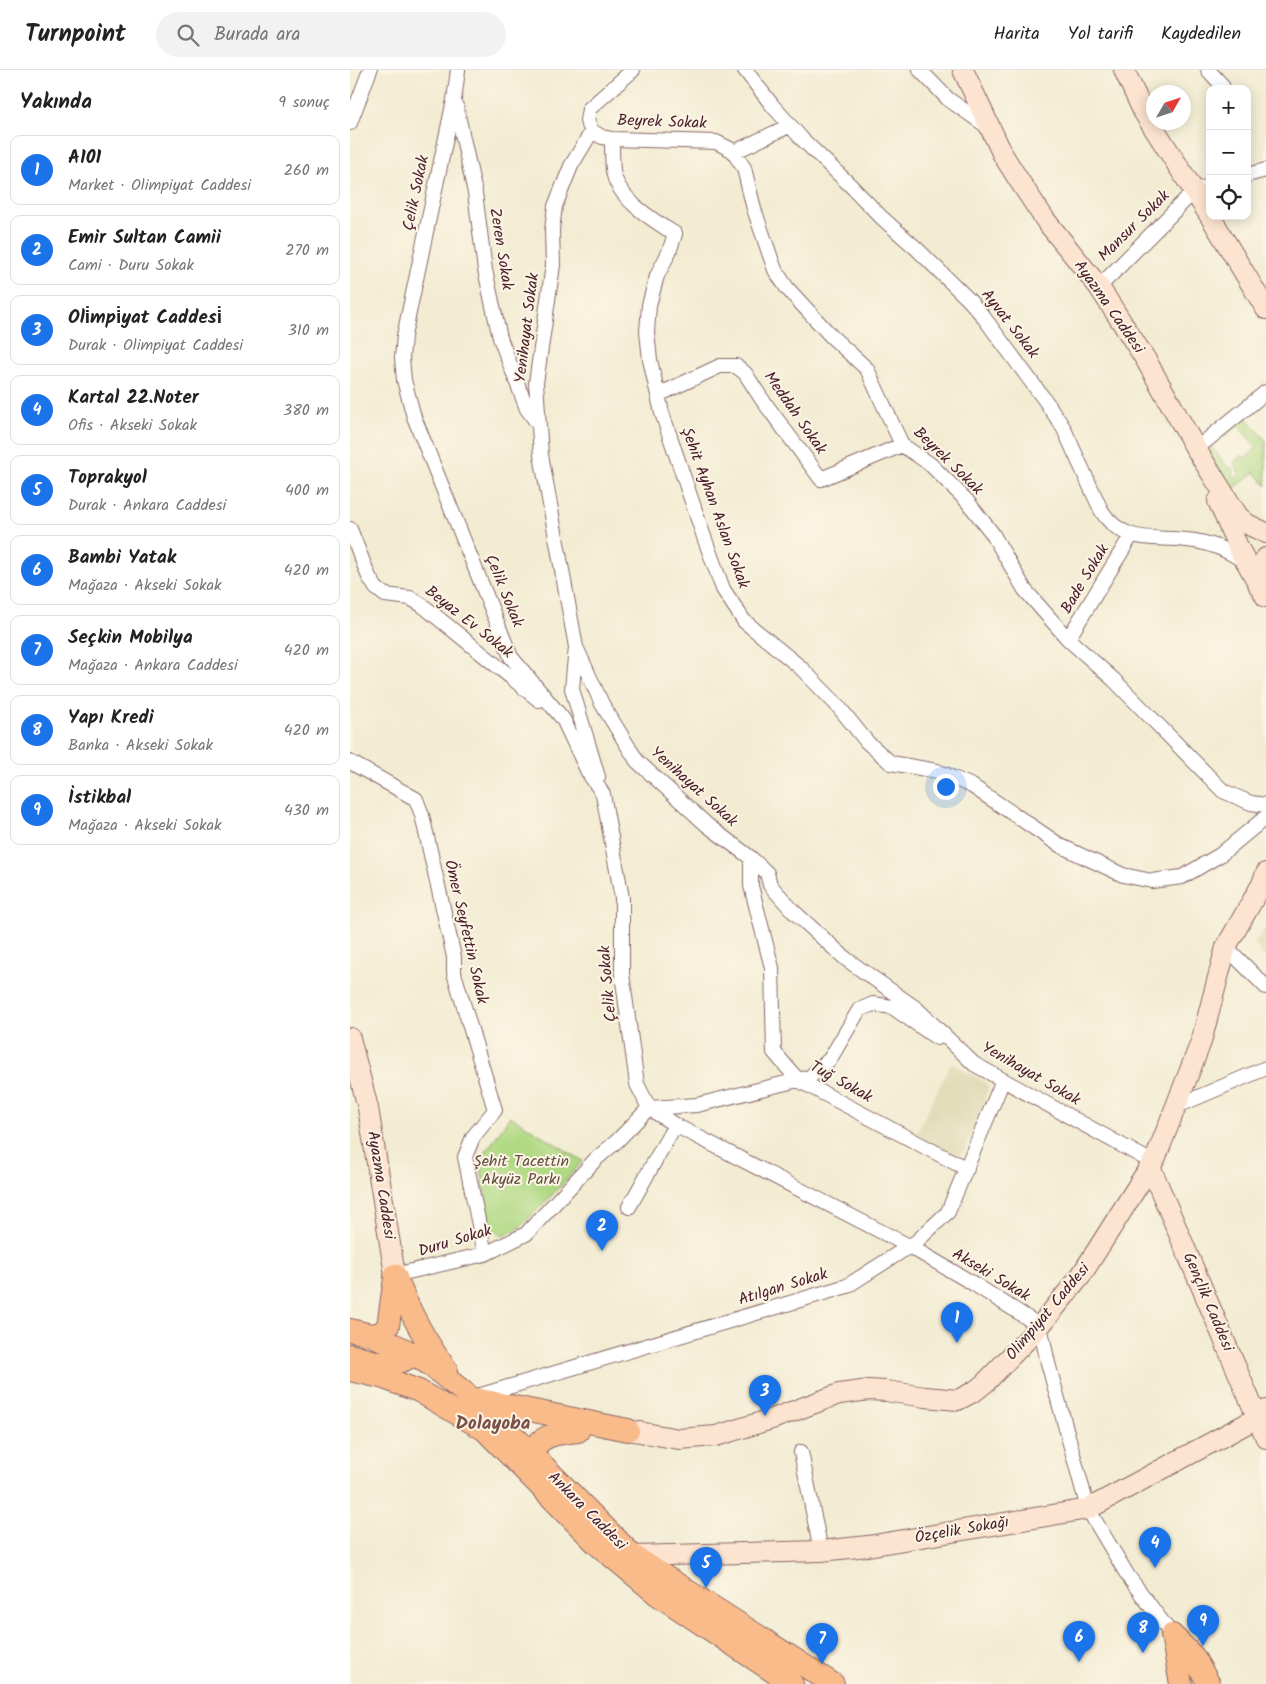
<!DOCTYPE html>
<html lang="tr">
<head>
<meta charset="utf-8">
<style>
	body { margin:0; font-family:Kalam,sans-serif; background:#f2f2f2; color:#222 }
	.controls { position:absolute; right:15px; top:15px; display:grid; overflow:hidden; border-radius:10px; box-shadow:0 2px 12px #0003 }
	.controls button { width:45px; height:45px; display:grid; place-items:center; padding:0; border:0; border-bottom:1px solid #e0e0e0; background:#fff; color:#222; font:25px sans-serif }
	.compass { position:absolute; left:796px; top:15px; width:45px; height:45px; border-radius:50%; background:#fff; box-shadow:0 2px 12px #0003; rotate:51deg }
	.you { position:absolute; left:595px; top:716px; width:18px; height:18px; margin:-12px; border:4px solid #fff; border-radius:50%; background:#1a73e8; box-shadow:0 0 0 8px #1a73e833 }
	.badge { display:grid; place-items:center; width:32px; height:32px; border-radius:50%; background:#1a73e8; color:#fff; font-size:16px; font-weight:700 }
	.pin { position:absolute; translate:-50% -41px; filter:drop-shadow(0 1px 2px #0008) }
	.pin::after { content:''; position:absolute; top:26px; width:18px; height:15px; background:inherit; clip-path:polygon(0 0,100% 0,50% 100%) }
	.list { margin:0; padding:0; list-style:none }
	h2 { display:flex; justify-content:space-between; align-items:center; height:65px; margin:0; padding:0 20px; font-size:21px }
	h2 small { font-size:16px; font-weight:400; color:#767676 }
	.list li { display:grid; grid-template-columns:32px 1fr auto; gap:15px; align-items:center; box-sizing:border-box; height:70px; margin:0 10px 10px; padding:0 10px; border:1px solid #e0e0e0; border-radius:10px }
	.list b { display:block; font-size:19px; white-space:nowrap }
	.list p { margin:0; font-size:16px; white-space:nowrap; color:#767676 }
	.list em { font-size:16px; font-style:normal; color:#767676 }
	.icon { flex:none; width:28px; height:28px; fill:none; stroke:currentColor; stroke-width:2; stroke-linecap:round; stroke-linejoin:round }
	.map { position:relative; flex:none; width:916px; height:1614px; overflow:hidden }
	header { display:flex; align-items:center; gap:30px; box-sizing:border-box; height:70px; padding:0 25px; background:#fff; border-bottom:1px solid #e0e0e0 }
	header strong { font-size:24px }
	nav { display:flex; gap:28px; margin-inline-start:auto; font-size:18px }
	.search { width:350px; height:45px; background:#f2f2f2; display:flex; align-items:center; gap:12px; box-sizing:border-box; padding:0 18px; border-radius:28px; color:#767676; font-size:19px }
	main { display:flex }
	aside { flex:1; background:#fff }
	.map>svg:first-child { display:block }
</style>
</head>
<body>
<header>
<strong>Turnpoint</strong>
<div class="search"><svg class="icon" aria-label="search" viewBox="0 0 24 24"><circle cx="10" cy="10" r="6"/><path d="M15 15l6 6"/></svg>Burada ara</div>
<nav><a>Harita</a><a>Yol tarifi</a><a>Kaydedilen</a></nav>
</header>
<main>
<aside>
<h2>Yakında<small>9 sonuç</small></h2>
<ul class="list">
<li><span class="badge">1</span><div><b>A101</b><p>Market · Olimpiyat Caddesi</p></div><em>260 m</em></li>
<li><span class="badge">2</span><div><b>Emir Sultan Camii</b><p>Cami · Duru Sokak</p></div><em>270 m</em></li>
<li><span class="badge">3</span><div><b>Oli̇mpi̇yat Caddesi̇</b><p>Durak · Olimpiyat Caddesi</p></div><em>310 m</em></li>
<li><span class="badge">4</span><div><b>Kartal 22.Noter</b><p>Ofis · Akseki Sokak</p></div><em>380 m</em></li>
<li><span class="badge">5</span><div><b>Toprakyol</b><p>Durak · Ankara Caddesi</p></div><em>400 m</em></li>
<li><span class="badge">6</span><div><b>Bambi Yatak</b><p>Mağaza · Akseki Sokak</p></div><em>420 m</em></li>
<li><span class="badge">7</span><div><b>Seçkin Mobilya</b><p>Mağaza · Ankara Caddesi</p></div><em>420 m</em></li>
<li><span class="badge">8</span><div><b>Yapı Kredi</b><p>Banka · Akseki Sokak</p></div><em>420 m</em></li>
<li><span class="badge">9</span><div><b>İstikbal</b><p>Mağaza · Akseki Sokak</p></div><em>430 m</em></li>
</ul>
</aside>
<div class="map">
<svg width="916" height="1614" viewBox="0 0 916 1614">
	<rect width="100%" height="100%" fill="#fcf5e5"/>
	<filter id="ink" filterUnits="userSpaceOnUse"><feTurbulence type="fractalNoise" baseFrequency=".02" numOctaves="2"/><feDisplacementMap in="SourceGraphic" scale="10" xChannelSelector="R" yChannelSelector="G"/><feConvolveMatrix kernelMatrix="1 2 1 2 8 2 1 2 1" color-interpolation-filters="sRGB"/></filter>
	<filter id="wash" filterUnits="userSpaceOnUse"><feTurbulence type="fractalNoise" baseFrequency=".0096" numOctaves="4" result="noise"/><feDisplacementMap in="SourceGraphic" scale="20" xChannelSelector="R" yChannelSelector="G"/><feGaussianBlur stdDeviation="1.12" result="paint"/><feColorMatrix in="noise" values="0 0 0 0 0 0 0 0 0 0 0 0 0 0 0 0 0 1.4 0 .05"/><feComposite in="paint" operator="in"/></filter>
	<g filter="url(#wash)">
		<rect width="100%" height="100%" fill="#f3ecd3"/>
		<!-- built -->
		<path fill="#e2dcba" d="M916,857V889L904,874Z
			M601,993L635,1012L638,1016L630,1044L614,1081L606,1088L565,1066Z"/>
		<!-- green -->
		<path fill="#b0d984" stroke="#7d7c58" d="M894,348H897L916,371V416L905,402L878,423L853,380L860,374L878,398H882L885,402L882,404L885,408L890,404L884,392L892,385L895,388L907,378L888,356L875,366L873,363Z
			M160,1046L233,1091C217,1109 202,1126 184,1143C177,1151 169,1159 160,1163C151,1167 144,1164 139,1157L130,1091Z"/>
	</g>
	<g filter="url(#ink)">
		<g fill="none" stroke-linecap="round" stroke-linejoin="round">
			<!-- street casing -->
			<g stroke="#856766" stroke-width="16">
				<path id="street" d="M108,0L104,30L54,266L52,288L54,310L64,347L161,587L213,649L238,702L253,724L272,828V904L287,1014L299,1038L325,1055L559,1176L624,1214L690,1256L698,1293L738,1439L778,1506L822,1565
					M395,0L422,35L452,69L500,115L531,147L567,179L619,230L632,245L697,333L713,357L751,440C773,475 802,466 837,470C859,472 878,480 895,492
					M570,0L598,29L638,57
					M858,0L872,15L873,19
					M106,36L125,123L135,200L150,268L177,339L189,355
					M0,53L20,0
					M242,61L221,96L205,136L202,160L203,195L186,313L191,385L226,577L252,634L287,691L357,755L401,788L417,803L420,815L443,841L496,889L567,939L624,994L802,1092
					M242,61L252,67L262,69L366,72L382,80L394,98L404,139L425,200L437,218L481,266L517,299L552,375L580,394L617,431L642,463L675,520L718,569L764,610L873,721L901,733L916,735
					M242,61L237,51L239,39L283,0
					M262,69C262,79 262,90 263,100C266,128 303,150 325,164L319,182L307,206L299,235L297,262L300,290L312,343L354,467L373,519L394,551L450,597L488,636L517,672L541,693L587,701L622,716L711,776L773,805L802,811L832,807L870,785L916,747
					M384,82L439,56
					M897,105L916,100
					M749,217L844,121L860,116
					M308,325L370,296H386L395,303L411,328L471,409L552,375
					M846,379L916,322
					M0,459L19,507L26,518L35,525L60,528L72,535L189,630
					M718,569L781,466
					M226,577L222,619L248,707
					M0,692L66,729L72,745L104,887V903L145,1040L123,1067L115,1087L135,1184
					M401,788V816L422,898L424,982L448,1010L617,1099
					M876,877L916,917
					M825,1037L916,998
					M299,1038L347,1035L460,1007L480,989L509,940L523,934L542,937L587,968
					M279,1137L325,1055
					M45,1205L135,1184L176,1164L246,1089L267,1071L299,1038
					M128,1326L497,1216L566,1172L598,1142L653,1010
					M451,1382L471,1481"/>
			</g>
			<!-- secondary casing -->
			<g stroke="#856766" stroke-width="22">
				<path id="secondary" d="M613,0L653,85L670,112L696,151L749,217L796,290L846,379L888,446L897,454L916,463
					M774,0L793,41L860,146
					M860,146L916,239
					M868,431L889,479L916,527
					M909,516C908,505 909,497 916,488
					M0,968L18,1038L45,1205
					M800,1096L916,1368
					M278,1360L329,1369L366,1366L425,1348L489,1324L519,1320L536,1321L575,1327L608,1330L625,1321L635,1313L690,1256L730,1207L806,1087L851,972L876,877L912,814L916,803
					M283,1486L471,1481L518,1476L738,1439L907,1348L916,1340"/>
			</g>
			<!-- primary casing -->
			<g stroke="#856766" stroke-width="24">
				<path id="primary" d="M45,1205C58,1239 74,1270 96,1299
					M0,1260L21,1265L47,1276L64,1284L80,1295L145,1347L283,1486L483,1614
					M21,1265L31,1263L38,1256L45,1208
					M0,1285C20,1291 46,1300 64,1284
					M0,1300L31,1307L69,1321L135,1360L246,1473L307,1524L442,1614
					M125,1329L278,1360
					M181,1385C189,1364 208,1363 228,1361
					M822,1565L843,1586L859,1614
					M822,1565L831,1614"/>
			</g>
			<!-- street -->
			<use href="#street" stroke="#fff" stroke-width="14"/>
			<!-- secondary -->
			<use href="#secondary" stroke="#fde4d1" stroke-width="20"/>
			<!-- primary -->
			<use href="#primary" stroke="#fabb8b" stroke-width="22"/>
		</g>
	</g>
	<g text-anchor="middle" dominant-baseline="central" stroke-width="4" stroke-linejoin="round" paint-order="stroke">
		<!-- street labels -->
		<g font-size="16" fill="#4a1f2b" stroke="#fcf5e5">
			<text transform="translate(312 52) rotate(2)">Beyrek Sokak</text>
			<text transform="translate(66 123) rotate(-78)">Çelik Sokak</text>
			<text transform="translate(784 156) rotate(-45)">Mansur Sokak</text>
			<text transform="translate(151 179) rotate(81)">Zeren Sokak</text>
			<text transform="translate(759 237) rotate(55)">Ayazma Caddesi</text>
			<text transform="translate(660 254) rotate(52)">Ayvat Sokak</text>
			<text transform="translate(177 258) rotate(-83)">Yenihayat Sokak</text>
			<text transform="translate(445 343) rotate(55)">Meddah Sokak</text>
			<text transform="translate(598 391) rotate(44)">Beyrek Sokak</text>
			<text transform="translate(365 438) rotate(70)">Şehit Ayhan Aslan Sokak</text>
			<text transform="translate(735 509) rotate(-59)">Bade Sokak</text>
			<text transform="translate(154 521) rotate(68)">Çelik Sokak</text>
			<text transform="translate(119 552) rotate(38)">Beyaz Ev Sokak</text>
			<text transform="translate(344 717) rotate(42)">Yenihayat Sokak</text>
			<text transform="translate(116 862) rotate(77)">Ömer Seyfettin Sokak</text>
			<text transform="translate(258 914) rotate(-95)">Çelik Sokak</text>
			<text transform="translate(681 1004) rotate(30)">Yenihayat Sokak</text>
			<text transform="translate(491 1012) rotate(29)">Tuğ Sokak</text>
			<text transform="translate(31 1115) rotate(81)">Ayazma Caddesi</text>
			<text transform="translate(105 1171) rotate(-17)">Duru Sokak</text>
			<text transform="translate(641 1205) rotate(31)">Akseki Sokak</text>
			<text transform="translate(433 1217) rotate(-17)">Atılgan Sokak</text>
			<text transform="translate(858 1232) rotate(67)">Gençlik Caddesi</text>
			<text transform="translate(698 1242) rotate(-50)">Olimpiyat Caddesi</text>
			<text transform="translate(237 1441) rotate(45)">Ankara Caddesi</text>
			<text transform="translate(612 1460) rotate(-10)">Özçelik Sokağı</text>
		</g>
		<!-- park labels -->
		<g font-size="16" fill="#644e41" stroke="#fcf5e5">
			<text x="171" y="1091">Şehit Tacettin<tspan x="171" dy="18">Akyüz Parkı</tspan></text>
		</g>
		<!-- quarter labels -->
		<g font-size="19" font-weight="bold" fill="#7b5048" stroke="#fcf5e5">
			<text x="143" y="1354">Dolayoba</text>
		</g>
	</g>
</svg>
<div class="controls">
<button>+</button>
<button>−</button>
<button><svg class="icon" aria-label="locate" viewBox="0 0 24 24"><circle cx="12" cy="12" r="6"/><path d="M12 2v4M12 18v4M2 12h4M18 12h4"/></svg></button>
</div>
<svg class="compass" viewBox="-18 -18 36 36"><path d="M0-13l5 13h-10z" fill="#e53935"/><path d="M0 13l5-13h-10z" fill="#767676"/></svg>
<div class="you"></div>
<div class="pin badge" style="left:607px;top:1273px">1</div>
<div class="pin badge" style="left:252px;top:1181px">2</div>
<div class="pin badge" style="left:415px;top:1346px">3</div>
<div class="pin badge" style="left:805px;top:1498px">4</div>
<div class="pin badge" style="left:356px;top:1518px">5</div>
<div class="pin badge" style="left:729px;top:1592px">6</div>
<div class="pin badge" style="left:472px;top:1594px">7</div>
<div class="pin badge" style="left:793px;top:1583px">8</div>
<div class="pin badge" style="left:853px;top:1576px">9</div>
</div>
</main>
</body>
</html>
